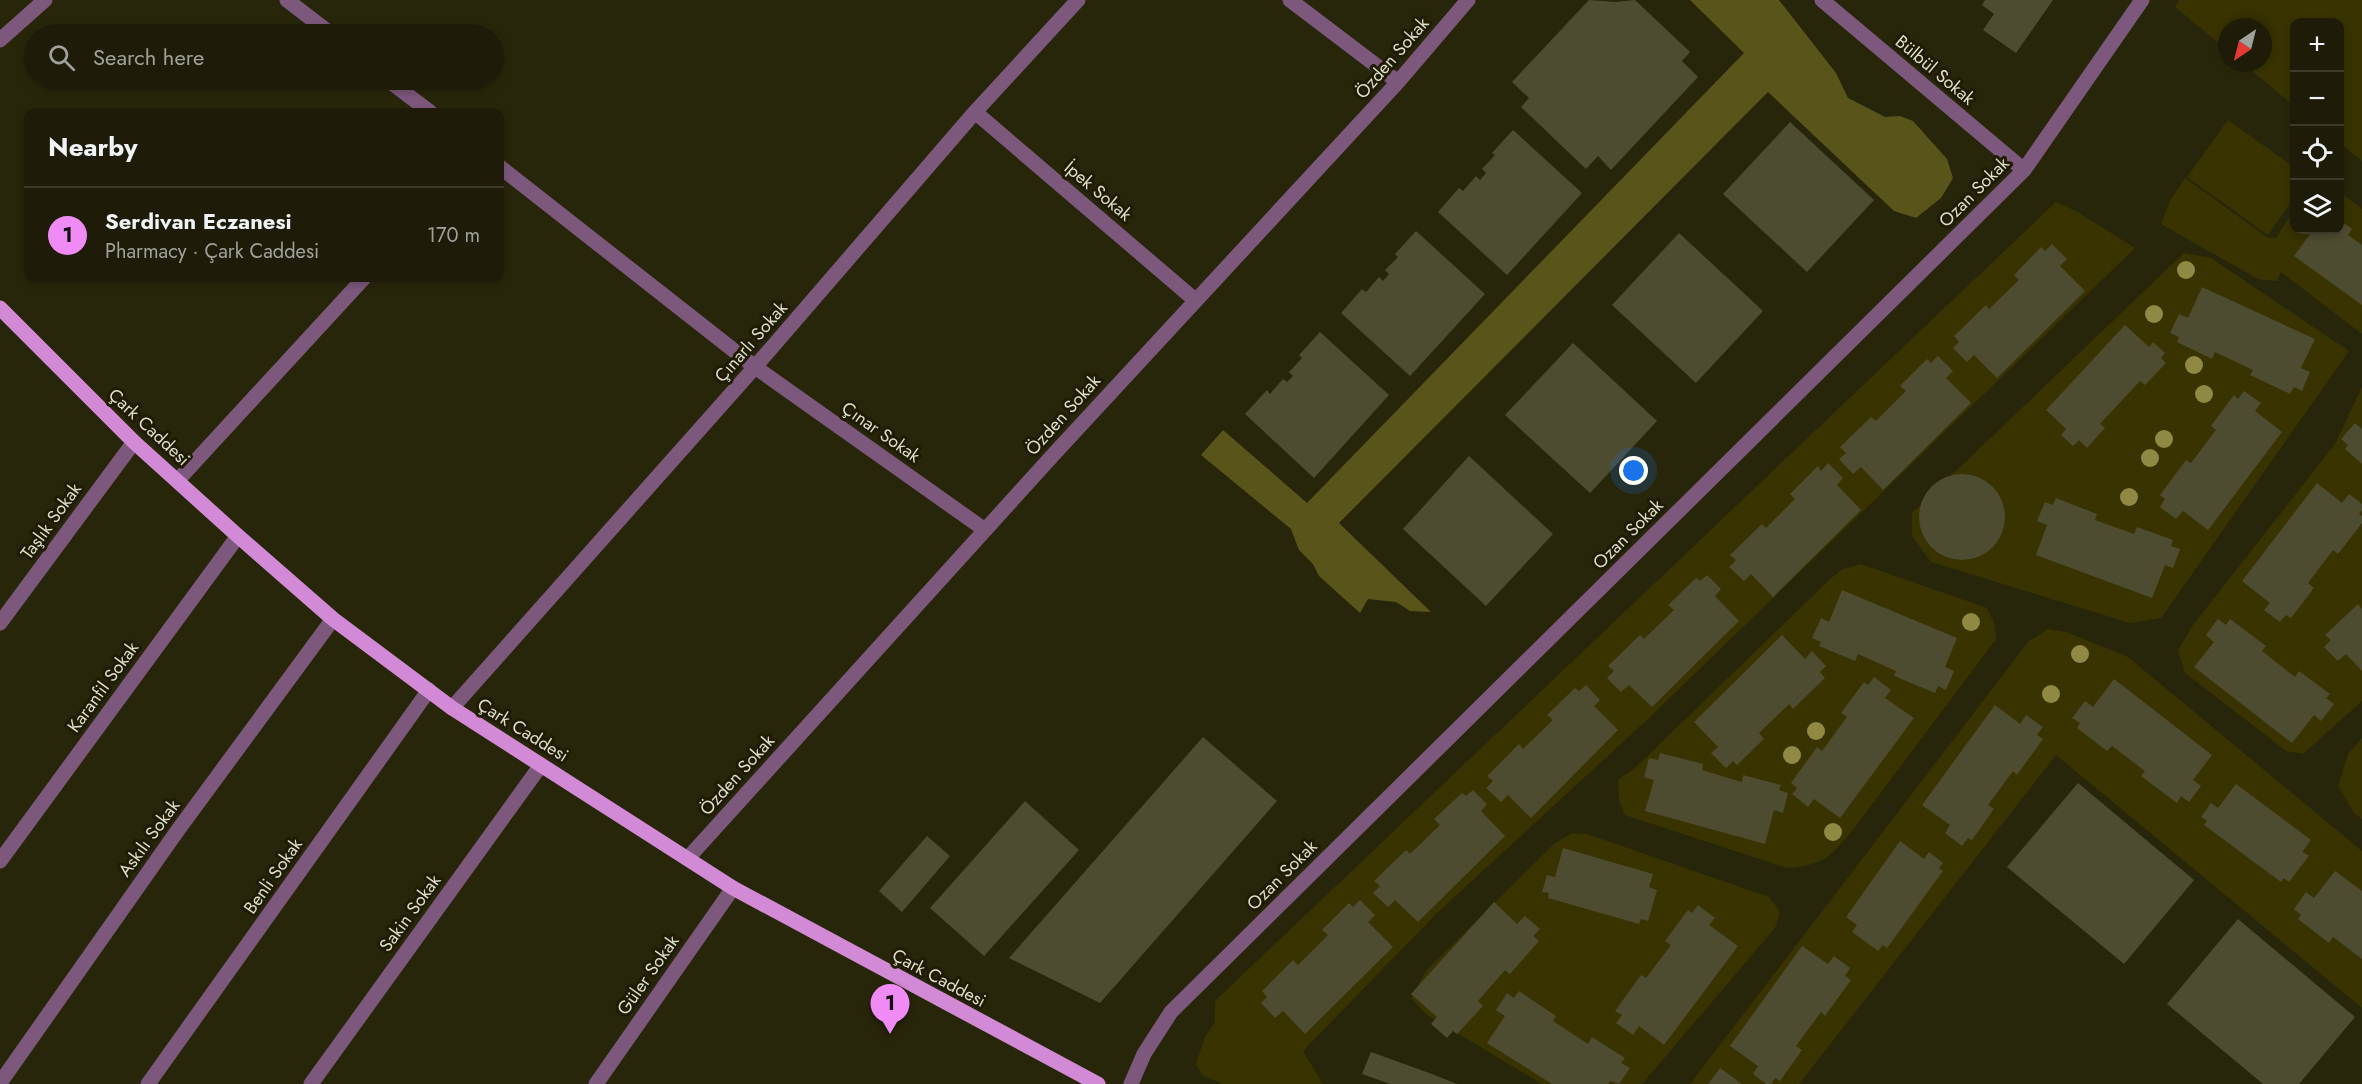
<!DOCTYPE html>
<html lang="en">
<head>
<meta charset="utf-8">
<style>
	body { margin:0; font-family:Jost,sans-serif; background:#2b2916; color:#f1f3f6 }
	.controls { position:absolute; right:18px; top:18px; display:grid; overflow:hidden; border-radius:12px; box-shadow:0 3px 9px #0003 }
	.controls button { width:54px; height:54px; display:grid; place-items:center; padding:0; border:0; border-bottom:2px solid #3c3a29; background:#1e1c08; color:#f1f3f6; font:30px sans-serif }
	.compass { position:absolute; left:2218px; top:18px; width:54px; height:54px; border-radius:50%; background:#1e1c08; box-shadow:0 3px 9px #0003; rotate:215deg }
	.you { position:absolute; left:1634px; top:471px; width:21px; height:21px; margin:-15px; border:4px solid #fff; border-radius:50%; background:#1a73e8; box-shadow:0 0 0 9px #1a73e833 }
	.badge { display:grid; place-items:center; width:39px; height:39px; border-radius:50%; background:#f08bf5; color:#111; font-size:20px; font-weight:700 }
	.pin { position:absolute; translate:-50% -50px; filter:drop-shadow(0 2px 3px #0008) }
	.pin::after { content:''; position:absolute; top:32px; width:21px; height:18px; background:inherit; clip-path:polygon(0 0,100% 0,50% 100%) }
	.list { margin:0; padding:0; list-style:none }
	h2 { display:flex; justify-content:space-between; align-items:center; height:78px; margin:0; padding:0 24px; font-size:26px }
	h2 small { font-size:20px; font-weight:400; color:#a1a19c }
	.list li { display:grid; grid-template-columns:39px 1fr auto; gap:18px; align-items:center; box-sizing:border-box; height:96px; padding:0 24px; border-top:2px solid #3c3a29 }
	.list b { display:block; font-size:22px; white-space:nowrap }
	.list p { margin:0; font-size:20px; white-space:nowrap; color:#a1a19c }
	.list em { font-size:20px; font-style:normal; color:#a1a19c }
	.icon { flex:none; width:33px; height:33px; fill:none; stroke:currentColor; stroke-width:2; stroke-linecap:round; stroke-linejoin:round }
	.map { position:relative; flex:none; width:2362px; height:1084px; overflow:hidden }
	.search { position:absolute; background:#1e1c08; box-shadow:0 3px 9px #0003; left:24px; top:24px; width:480px; height:66px; display:flex; align-items:center; gap:15px; box-sizing:border-box; padding:0 21px; border-radius:33px; color:#a1a19c; font-size:22px }
	.panel { position:absolute; background:#1e1c08; box-shadow:0 3px 9px #0003; left:24px; top:108px; width:480px; height:174px; border-radius:12px }
	.map>svg:first-child { display:block }
</style>
</head>
<body>
<div class="map">
<svg width="2362" height="1084" viewBox="0 0 2362 1084">
	<rect width="100%" height="100%" fill="#28260a"/>
	<!-- green -->
	<path fill="#383300" d="M2179,0H2362V161L2340,143V22H2294V106L2243,63H2263V27H2227V50L2175,7Z
		M2228,120L2294,167V198L2268,235L2187,177Z
		M2185,178L2267,237L2276,238L2294,210V230H2340V192L2362,209V334L2281,272L2277,281L2258,279L2161,224L2170,201Z
		M2056,202L2076,211L2135,248L1649,718L1437,913L1303,1051L1323,1084H1223L1203,1076L1196,1064L1205,1037L1215,1022V1001Z
		M2184,253L2211,258L2349,351L2161,618L2130,623L1931,562L1912,536V513Z
		M2362,387V701L2303,754L2286,751L2185,673L2178,650L2193,625L2335,444Z
		M1861,564L1987,608L1994,623L1996,639L1852,831C1829,858 1824,865 1787,868L1625,815L1619,800L1618,780L1636,767L1830,579L1843,569Z
		M2048,629L2066,632L2128,657L2362,851V1008L2056,755L1799,1084H1690L2028,642Z
		M2362,738V819L2354,813L2338,786L2348,754Z
		M1572,833L1587,834L1769,897L1780,912L1775,928L1642,1084H1542L1427,1015L1411,998L1426,971L1554,844Z"/>
	<!-- forest -->
	<path fill="#59541a" d="M1690,0H1779L1836,73L1848,98L1885,117L1900,116L1913,121L1947,159L1953,178L1941,198L1916,218L1894,211L1768,92L1339,523L1431,612L1410,611L1396,602L1368,599L1360,613L1319,576L1313,564L1299,550L1291,529L1201,455L1223,430L1307,503L1744,53Z"/>
	<!-- building -->
	<path fill="#4e4c30" d="M1589,0L1616,2L1635,0L1690,52L1682,61L1698,77L1611,170L1598,156L1586,169L1521,107L1529,98L1512,82Z
		M1985,0H2053L2016,53L1983,30L1994,14L1982,5Z
		M1790,122L1874,200L1807,272L1723,194Z
		M1513,130L1582,193L1507,275L1438,212L1459,188L1463,191L1476,176L1480,180L1486,173L1482,169L1495,155L1492,153Z
		M2340,220L2352,229L2348,235L2362,245V305L2294,256L2313,230H2340Z
		M1416,231L1485,294L1410,376L1341,313L1362,289L1366,292L1379,277L1383,281L1389,274L1385,270L1398,257L1395,254Z
		M1679,233L1763,311L1696,383L1612,305Z
		M2052,244L2067,259L2060,266L2085,291L1997,378L1974,355L1967,362L1953,348L1959,342L1954,336L1986,305L1989,309L2019,280L2014,275L2041,247L2045,251Z
		M2202,287L2315,339L2301,368L2310,372L2302,391L2294,387L2290,394L2250,375L2253,370L2215,352L2212,359L2177,342L2179,337L2170,333L2179,314L2188,318Z
		M2125,325L2149,347L2153,342L2165,353L2161,358L2166,363L2145,385L2140,381L2100,424L2105,428L2087,448L2079,440L2073,446L2061,435L2066,429L2046,410Z
		M1320,332L1389,395L1314,478L1245,414L1267,390L1270,394L1283,379L1287,382L1293,376L1289,372L1302,358L1299,355Z
		M1573,343L1657,421L1590,493L1505,415Z
		M1938,356L1953,371L1946,378L1971,403L1883,490L1861,467L1853,474L1839,459L1846,453L1840,447L1871,417L1876,421L1906,391L1900,386L1927,359L1931,363Z
		M2244,391L2261,403L2255,411L2282,432L2208,530L2183,511L2176,519L2160,507L2165,499L2160,495L2186,460L2191,463L2216,430L2211,426L2234,395L2238,399Z
		M2355,423L2362,429V464L2345,449L2348,445L2341,439Z
		M1469,456L1553,534L1486,606L1403,529Z
		M1828,463L1843,478L1837,485L1861,510L1773,597L1751,574L1744,581L1729,567L1736,560L1730,555L1762,524L1766,528L1795,499L1790,494L1818,466L1821,471Z
		M1919 517a43 43 0 1 1 86 0a43 43 0 1 1-86 0Z
		M2317,483L2342,503L2349,494L2362,504V510L2359,514L2362,516V523L2338,554L2333,550L2308,583L2314,588L2291,618L2286,615L2280,622L2264,610L2270,603L2242,581Z
		M2056,498L2097,514L2095,520L2134,534L2137,527L2173,540L2171,546L2180,549L2173,568L2165,565L2152,598L2036,555L2047,525L2037,521L2045,502L2053,505Z
		M1707,575L1721,589L1715,596L1739,621L1652,707L1629,685L1621,692L1607,678L1614,671L1608,666L1640,635L1644,639L1674,610L1668,605L1696,578L1700,581Z
		M1842,590L1957,638L1945,667L1954,671L1946,690L1938,686L1935,693L1894,676L1896,671L1858,654L1855,661L1819,646L1821,642L1812,638L1821,618L1829,622Z
		M2358,604L2362,609V671L2346,654L2338,661L2324,647L2331,640L2325,635Z
		M2218,619L2226,625L2230,619L2266,646L2262,651L2295,677L2299,671L2330,694L2326,698L2334,704L2321,721L2314,715L2292,743L2194,667L2214,642L2206,635Z
		M1782,635L1805,659L1812,651L1826,666L1820,672L1825,678L1793,709L1789,704L1759,733L1764,739L1737,765L1733,761L1726,768L1711,753L1718,747L1694,722Z
		M1874,677L1891,690L1885,698L1914,718L1840,818L1814,799L1808,807L1792,794L1797,788L1791,783L1817,747L1822,751L1847,717L1841,713L1864,682L1868,685Z
		M2114,679L2212,755L2193,780L2201,786L2189,802L2181,796L2177,803L2141,776L2145,771L2112,746L2107,751L2077,728L2080,723L2072,718L2085,701L2093,707Z
		M1586,685L1600,700L1594,706L1618,730L1531,818L1508,795L1501,802L1486,788L1493,781L1487,776L1519,744L1523,749L1553,720L1547,715L1575,688L1579,691Z
		M1995,705L2020,724L2026,715L2043,727L2037,735L2043,739L2017,775L2013,771L1988,805L1994,809L1972,840L1968,838L1962,846L1945,833L1950,825L1922,805Z
		M1203,737L1277,801L1100,1003L1009,958Z
		M1660,753L1703,764L1702,770L1742,782L1743,775L1781,785L1779,790L1788,793L1783,813L1774,810L1765,844L1645,811L1654,780L1644,777L1649,758L1658,760Z
		M2078,783L2194,880L2124,964L2007,867Z
		M2236,784L2311,840L2302,852L2309,856L2289,882L2284,878L2281,882L2204,825L2207,821L2201,817L2211,803L2218,808Z
		M1473,790L1487,804L1481,811L1505,836L1418,922L1395,900L1388,907L1373,893L1380,886L1374,881L1406,850L1410,854L1440,825L1434,819L1462,793L1466,796Z
		M1025,801L1079,850L984,956L930,908Z
		M927,836L950,856L902,912L879,891Z
		M1900,841L1924,859L1929,852L1943,863L1939,868L1943,871L1887,948L1883,945L1878,951L1852,932L1857,925L1846,917Z
		M1563,848L1653,874L1649,887L1657,890L1648,921L1641,919L1639,924L1548,898L1549,893L1542,892L1547,875L1555,877Z
		M2335,871L2362,891V959L2333,937L2329,943L2298,919L2301,915L2294,909L2306,892L2314,898Z
		M1360,900L1375,915L1368,922L1393,947L1305,1034L1283,1011L1275,1018L1261,1003L1267,997L1262,991L1293,960L1298,965L1328,935L1322,930L1349,903L1353,907Z
		M1494,902L1517,924L1525,916L1540,929L1533,936L1539,941L1510,974L1505,970L1478,1001L1483,1006L1457,1034L1453,1031L1447,1038L1431,1024L1437,1017L1411,994Z
		M1698,905L1715,918L1709,925L1738,946L1664,1045L1639,1026L1633,1035L1616,1023L1622,1015L1615,1011L1641,975L1646,978L1671,945L1665,941L1688,910L1692,913Z
		M2238,919L2355,1017L2299,1084H2263L2167,1004Z
		M1802,946L1828,964L1834,956L1850,968L1845,976L1851,980L1825,1016L1821,1012L1796,1046L1802,1050L1780,1081L1775,1078L1771,1084H1766L1753,1074L1758,1066L1730,1046Z
		M1519,991L1556,1016L1553,1021L1588,1044L1592,1037L1625,1058L1621,1063L1630,1068L1619,1084L1610,1081L1608,1084H1552L1487,1043L1505,1016L1496,1010L1507,993L1514,998Z
		M1371,1052L1432,1074L1457,1084H1390L1362,1074Z
		M1720,1068L1742,1084H1708Z"/>
	<g fill="none" stroke-linecap="round" stroke-linejoin="round">
		<!-- minor -->
		<path stroke="#7c587d" stroke-width="15" d="M287,0L331,34
			M1290,0L1398,82
			M1822,0L2024,170
			M0,40L45,0
			M388,80L430,112
			M975,112L1195,300
			M500,167L755,367L985,530
			M178,480L364,278
			M0,623L134,442
			M452,708L755,367L975,112L1078,0
			M688,858L1054,454L1398,82L1468,0
			M0,861L238,536
			M0,1083L178,830L333,619
			M148,1084L429,690
			M311,1084L541,765
			M596,1084L733,888
			M1131,1084L1144,1054L1171,1012L2024,170L2142,0"/>
		<!-- major -->
		<path stroke="#d38ad6" stroke-width="15" d="M0,308L134,442L238,536L333,619L452,708L733,888L1098,1084"/>
	</g>
	<!-- trees -->
	<g fill="#8f8943">
		<circle cx="2186" cy="270" r="9"/>
		<circle cx="2154" cy="314" r="9"/>
		<circle cx="2194" cy="365" r="9"/>
		<circle cx="2204" cy="394" r="9"/>
		<circle cx="2164" cy="439" r="9"/>
		<circle cx="2150" cy="458" r="9"/>
		<circle cx="2129" cy="497" r="9"/>
		<circle cx="1971" cy="622" r="9"/>
		<circle cx="2080" cy="654" r="9"/>
		<circle cx="2051" cy="694" r="9"/>
		<circle cx="1816" cy="731" r="9"/>
		<circle cx="1792" cy="755" r="9"/>
		<circle cx="1833" cy="832" r="9"/>
	</g>
	<g text-anchor="middle" dominant-baseline="central" stroke-width="6" stroke-linejoin="round" paint-order="stroke">
		<!-- street labels -->
		<g font-size="18" fill="#deddcc" stroke="#1f1c02">
			<text transform="translate(1392 58) rotate(-49)">Özden Sokak</text>
			<text transform="translate(1935 70) rotate(40)">Bülbül Sokak</text>
			<text transform="translate(1098 191) rotate(40)">İpek Sokak</text>
			<text transform="translate(1974 192) rotate(-45)">Ozan Sokak</text>
			<text transform="translate(751 342) rotate(-49)">Çınarlı Sokak</text>
			<text transform="translate(1063 415) rotate(-48)">Özden Sokak</text>
			<text transform="translate(149 427) rotate(43)">Çark Caddesi</text>
			<text transform="translate(881 432) rotate(35)">Çınar Sokak</text>
			<text transform="translate(51 521) rotate(-54)">Taşlık Sokak</text>
			<text transform="translate(1628 534) rotate(-45)">Ozan Sokak</text>
			<text transform="translate(103 687) rotate(-54)">Karanfil Sokak</text>
			<text transform="translate(523 730) rotate(32)">Çark Caddesi</text>
			<text transform="translate(737 775) rotate(-48)">Özden Sokak</text>
			<text transform="translate(149 838) rotate(-54)">Askılı Sokak</text>
			<text transform="translate(1282 875) rotate(-45)">Ozan Sokak</text>
			<text transform="translate(273 876) rotate(-55)">Benli Sokak</text>
			<text transform="translate(410 913) rotate(-54)">Sakin Sokak</text>
			<text transform="translate(648 975) rotate(-55)">Güler Sokak</text>
			<text transform="translate(939 978) rotate(28)">Çark Caddesi</text>
		</g>
	</g>
</svg>
<div class="controls">
<button>+</button>
<button>−</button>
<button><svg class="icon" aria-label="locate" viewBox="0 0 24 24"><circle cx="12" cy="12" r="6"/><path d="M12 2v4M12 18v4M2 12h4M18 12h4"/></svg></button>
<button><svg class="icon" aria-label="layers" viewBox="0 0 24 24"><path d="M12 4l9 5-9 5-9-5zM3 14l9 5 9-5"/></svg></button>
</div>
<svg class="compass" viewBox="-18 -18 36 36"><path d="M0-13l5 13h-10z" fill="#e53935"/><path d="M0 13l5-13h-10z" fill="#a1a19c"/></svg>
<div class="you"></div>
<div class="pin badge" style="left:890px;top:1034px">1</div>
<div class="search"><svg class="icon" aria-label="search" viewBox="0 0 24 24"><circle cx="10" cy="10" r="6"/><path d="M15 15l6 6"/></svg>Search here</div>
<section class="panel">
<h2>Nearby<small></small></h2>
<ul class="list">
<li><span class="badge">1</span><div><b>Serdivan Eczanesi</b><p>Pharmacy · Çark Caddesi</p></div><em>170 m</em></li>
</ul>
</section>
</div>
</body>
</html>
